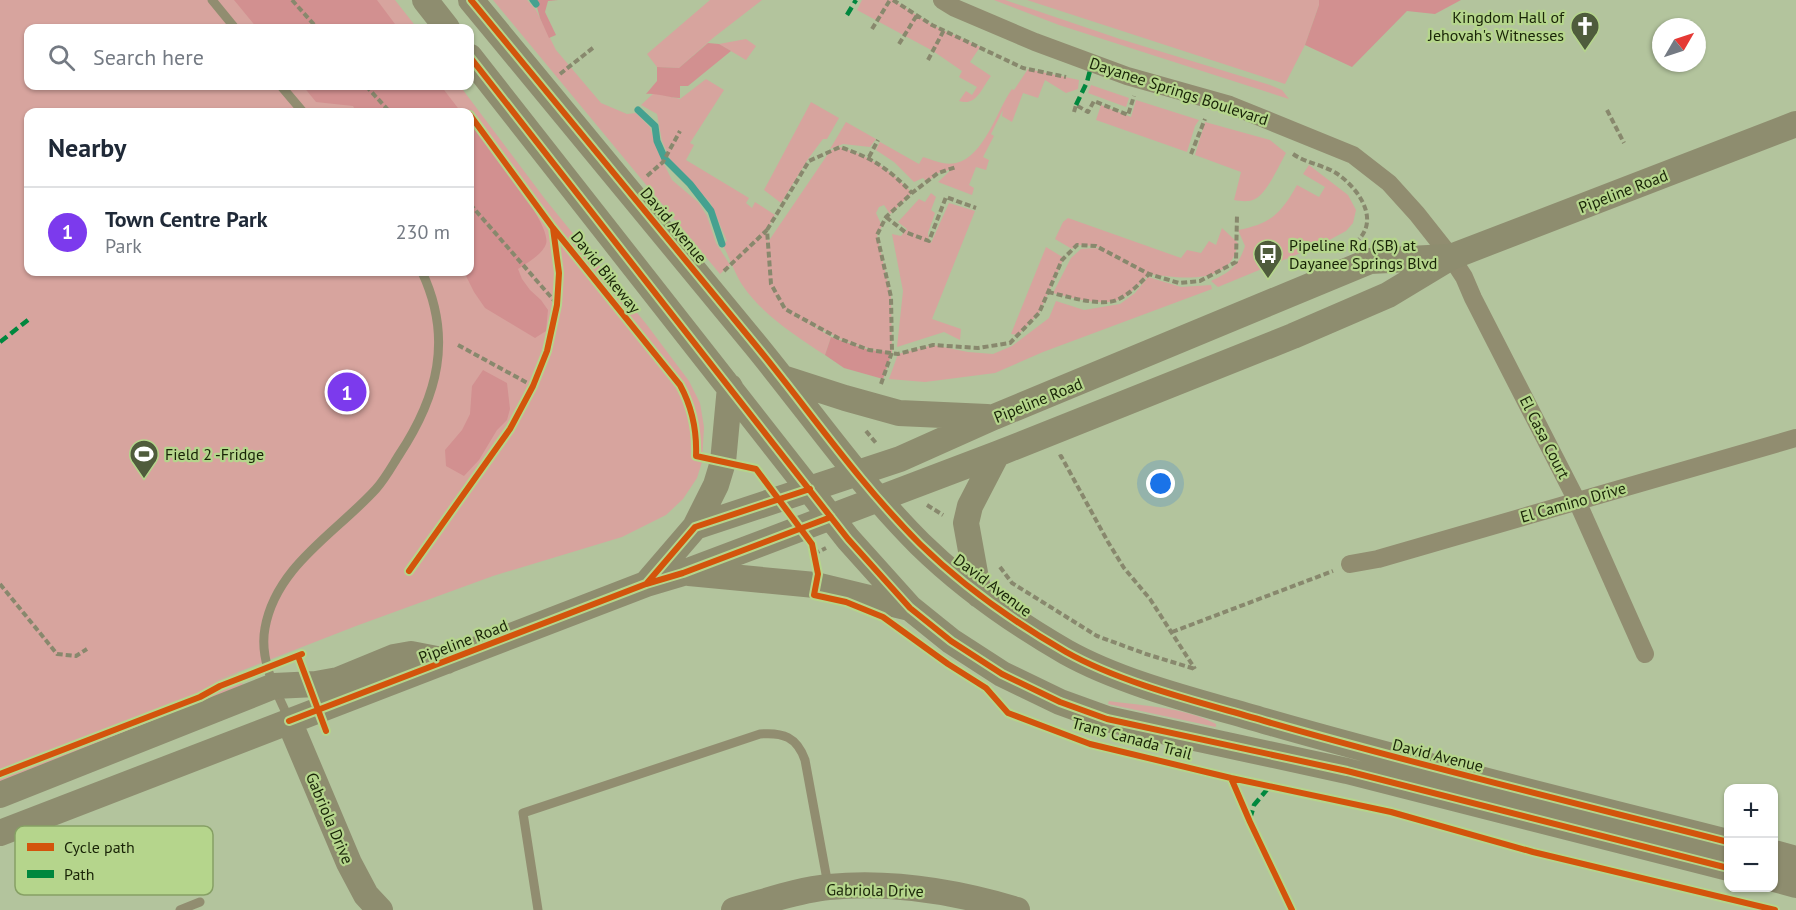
<!DOCTYPE html>
<html lang="en">
<head>
<meta charset="utf-8">
<style>
	body { margin:0; font-family:"PT Sans",sans-serif; background:#f6f6f7; color:#1f2937 }
	.controls { position:absolute; right:18px; bottom:18px; display:grid; overflow:hidden; border-radius:12px; box-shadow:0 2px 4px #0004 }
	.controls button { width:54px; height:54px; display:grid; place-items:center; padding:0; border:0; border-bottom:2px solid #e0e1e3; background:#fff; color:#1f2937; font:30px sans-serif }
	.compass { position:absolute; left:1652px; top:18px; width:54px; height:54px; border-radius:50%; background:#fff; box-shadow:0 2px 4px #0004; rotate:51deg }
	.you { position:absolute; left:1161px; top:484px; width:21px; height:21px; margin:-15px; border:4px solid #fff; border-radius:50%; background:#1a73e8; box-shadow:0 0 0 9px #1a73e833 }
	.badge { display:grid; place-items:center; width:39px; height:39px; border-radius:50%; background:#7c3aed; color:#fff; font-size:20px; font-weight:700 }
	.pin { position:absolute; translate:-50% -50%; border:3px solid #fff; box-shadow:0 2px 6px #0006 }
	.list { margin:0; padding:0; list-style:none }
	h2 { display:flex; justify-content:space-between; align-items:center; height:78px; margin:0; padding:0 24px; font-size:26px }
	h2 small { font-size:20px; font-weight:400; color:#747a83 }
	.list li { display:grid; grid-template-columns:39px 1fr auto; gap:18px; align-items:center; box-sizing:border-box; height:90px; padding:0 24px; border-top:2px solid #e0e1e3 }
	.list b { display:block; font-size:22px; white-space:nowrap }
	.list p { margin:0; font-size:20px; white-space:nowrap; color:#747a83 }
	.list em { font-size:20px; font-style:normal; color:#747a83 }
	.icon { flex:none; width:33px; height:33px; fill:none; stroke:currentColor; stroke-width:2; stroke-linecap:round; stroke-linejoin:round }
	.map { position:relative; flex:none; width:1796px; height:910px; overflow:hidden }
	.search { position:absolute; background:#fff; box-shadow:0 2px 4px #0004; left:24px; top:24px; width:450px; height:66px; display:flex; align-items:center; gap:15px; box-sizing:border-box; padding:0 21px; border-radius:12px; color:#747a83; font-size:22px }
	.panel { position:absolute; background:#fff; box-shadow:0 2px 4px #0004; left:24px; top:108px; width:450px; height:168px; border-radius:12px }
	.map>svg:first-child { display:block }
</style>
</head>
<body>
<div class="map">
<svg width="1796" height="910" viewBox="0 0 1796 910">
	<rect width="100%" height="100%" fill="#b3c49d"/>
	<!-- green -->
	<path fill="#d7a49e" fill-rule="evenodd" d="M0,0H395L417,28H28V86H460L545,199L647,325L689,381L700,403L704,427L702,462L697,478L683,499L666,515L622,537L493,576L356,626L210,683L238,673L239,676L219,684L199,695L0,772ZM28,112H470V272H28Z
		M493,0H527L536,10L556,50L601,103L627,114L636,113L650,127L658,152L672,180L698,202L707,216L716,243L730,265L720,274Z
		M710,0H762L713,38L679,68L657,67L647,54Z
		M862,0H893L932,25L980,47L970,62L991,76C982,87 977,107 959,101L966,91L972,95L977,87L959,77L962,71L933,51L857,10Z
		M994,0H1005L1120,39L1270,85L1282,90L1289,99L1059,25Z
		M1027,0H1319V5L1305,45L1285,84Z
		M746,39L756,46L746,60L719,44Z
		M1028,69L1079,80L1078,89L1066,93L1045,80L1038,98L1023,93L1012,122L1002,116L1003,110L991,134L994,136L983,157L989,160L986,170L976,167L969,185L974,188L972,195L938,182L952,169L938,173L927,182L923,178L914,182L894,162L876,150L880,142L919,164L923,157C933,160 945,166 956,163C984,157 997,110 1012,89L1014,90Z
		M706,79L724,90L690,143L694,145L686,160L749,198L746,203L752,208L755,202L775,215L767,230L768,242L830,151L840,147C872,158 888,168 912,193L890,214L884,205L879,207L876,213L882,226L877,235L891,297L892,352C854,348 834,336 801,318L831,337L825,355C796,336 763,315 743,286C734,273 730,257 722,244L727,241L710,202L674,167L662,141L657,114L641,105L654,93L680,99Z
		M1091,85L1129,98L1126,107L1088,93Z
		M1136,100L1199,120L1195,126L1187,152L1096,120L1101,105L1131,117Z
		M811,102L839,118L827,139H823L808,159L781,203L764,190Z
		M846,122L876,139L870,147L843,144L830,149Z
		M1205,122L1270,140L1286,153C1279,165 1266,196 1253,200C1247,202 1240,201 1234,200L1241,172L1195,155Z
		M1309,165L1348,195L1356,210L1353,223L1346,231L1320,245L1218,287L1211,281C1230,272 1238,267 1245,246L1238,230C1270,224 1281,214 1297,185L1319,197L1325,187L1303,174Z
		M931,193L936,197L931,210L935,213L928,233L929,241L931,243L949,203L975,211L932,319L961,329L960,340L944,332L897,347L903,291L892,234L901,236L907,229L898,222L919,199L925,202Z
		M1068,218L1181,258L1187,250L1201,253L1209,241L1216,245L1222,228L1238,243C1231,287 1180,278 1149,274C1140,283 1128,298 1115,301C1095,305 1073,298 1053,293L1071,258L1081,249L1100,248L1095,246L1077,245L1072,249L1055,239L1063,222Z
		M1046,247L1064,258L1039,313L1018,335L1011,334Z
		M1148,277L1181,287L1211,285L1212,289L1043,352L995,373L925,382L889,379L898,354L933,345L968,352L993,354L1012,346L1049,318L1056,301L1084,310L1120,304L1135,293Z
		M242,683L243,688L0,783V777Z
		M1109,701C1144,706 1184,707 1216,724V727L1108,704Z"/>
	<!-- forest -->
	<path fill="#d29090" d="M234,0H377L398,28H257Z
		M535,0H558L548,1L545,12L556,35L549,38L540,18Z
		M1319,0H1461L1435,14L1407,11L1352,67L1305,45L1319,5Z
		M708,43L719,44L731,51L688,86H680V98C668,98 657,93 646,94L657,81V67L679,68Z
		M303,86H441L461,112H356L353,106L316,102Z
		M470,123C484,142 553,224 546,244C542,255 527,263 518,269L522,279L530,290L541,300L548,310L546,331L535,338L485,308L474,292L464,272H470Z
		M831,337L869,350L892,352L883,379L844,368L825,355Z
		M483,370L507,383L510,409L507,420L497,430L479,460L464,476L446,466L445,450L462,430L470,414L472,386Z"/>
	<g fill="none" stroke-linecap="round" stroke-linejoin="round">
		<!-- stream -->
		<path stroke="#45a190" stroke-width="7" d="M533,0L536,4
			M638,110L655,126L657,141L665,159L690,184L711,211L722,244"/>
		<!-- path -->
		<path stroke="#88886d" stroke-width="4" stroke-dasharray="6 3" stroke-linecap="butt" d="M292,0L317,28
			M893,0L932,25L1023,68L1066,77
			M872,29L890,0
			M899,44L917,15
			M928,60L944,30
			M560,74L594,47
			M366,86L390,112
			M1607,110L1624,143
			M1074,112L1076,105L1088,112L1094,101L1128,115L1134,96
			M1191,154L1205,119
			M1293,154C1306,163 1323,165 1336,173C1356,186 1380,217 1359,239
			M869,157L878,140
			M647,176L663,162L680,131
			M470,204L557,304
			M886,217L905,232L929,241L946,197L976,208
			M767,230L809,161L840,147C872,158 888,168 912,193
			M724,271L767,230L771,284L785,309L838,338L869,350L898,354L933,345L978,348L1010,343L1039,313L1062,260L1077,245L1096,246L1149,274L1179,283L1200,281L1236,262L1237,215
			M1048,292C1066,296 1103,308 1119,299C1131,293 1140,283 1149,274
			M458,345L533,386
			M881,384L892,352L891,297L877,235L886,217L912,193L938,173L956,167
			M866,431L876,443
			M1059,457L1061,456L1108,542L1124,568L1150,599L1195,669
			M927,505L943,515
			M814,554L826,548
			M1000,567L1012,583L1097,636L1146,654L1195,669
			M409,571L510,429L533,386L547,351L557,305L559,273L553,228
			M0,584L57,654L76,656L87,649
			M1172,632L1333,571"/>
		<!-- lane -->
		<path stroke="#918d70" stroke-width="9" d="M212,0L235,28
			M281,86L303,112
			M289,719C276,691 259,660 265,628C276,566 336,533 376,489C385,479 392,466 399,455C438,396 453,338 422,272
			M180,910L200,902
			M538,910L523,813L760,734C783,732 797,737 805,760L828,885"/>
		<!-- street -->
		<path stroke="#918d70" stroke-width="18" d="M942,0L955,8L1035,42L1127,76L1230,105L1353,155L1389,183L1417,214L1451,257L1464,277L1473,298L1577,501L1645,654
			M1350,564L1378,559L1796,438"/>
		<!-- secondary -->
		<path stroke="#8e8d6f" stroke-width="26" d="M425,0L447,28
			M471,0C565,114 659,228 753,342C809,410 858,482 920,544C963,586 1014,622 1066,652C1125,685 1204,703 1268,722C1421,766 1575,803 1728,842
			M470,57L848,539L910,608L951,641L1002,674L1060,702L1107,719L1347,771L1728,868
			M783,378L845,398L899,413L987,417
			M695,527L716,485L723,462L730,387
			M689,573L815,585L910,608
			M646,584L695,527L900,459L994,417L1370,261L1448,257
			M979,595L966,523L970,506L997,454
			M289,721L349,863L366,895L380,910
			M0,795L274,686L316,684L338,680L394,657L411,654L447,661
			M0,833L646,584L683,573L997,454L1293,336L1388,295L1451,257L1796,124
			M1774,853L1796,859
			M1774,879L1796,885
			M734,910C765,902 797,890 829,887C891,881 957,892 1017,910"/>
		<!-- quiet -->
		<path stroke="#00873e" stroke-width="4.5" stroke-dasharray="9 4.5" stroke-linecap="butt" d="M847,15L856,0
			M1076,105L1087,82L1092,63
			M0,342L28,320
			M1250,819L1254,805L1270,786"/>
		<!-- cycleway casing -->
		<g stroke="#b5d58c" stroke-width="10">
			<path id="cycleway" d="M471,0C565,114 659,228 753,342C809,410 858,482 920,544C963,586 1014,622 1066,652C1125,685 1204,703 1268,722C1421,766 1575,803 1728,842
				M470,57L848,539L910,608L951,641L1002,674L1060,702L1107,719L1347,771L1728,868
				M470,115L553,228L680,385C692,407 697,431 696,456L756,469L812,544L818,574L814,595L846,602L883,617L948,664L986,688L1008,713L1090,744L1231,778L1391,812L1533,852L1775,910
				M409,571L510,429L533,386L547,351L557,305L559,273L553,228
				M647,583L695,527L810,489
				M298,656L326,731
				M289,721L646,584L683,573L831,517
				M0,774L200,697L220,686L302,654
				M1231,778L1250,822L1292,910"/>
		</g>
		<!-- cycleway -->
		<use href="#cycleway" stroke="#d3540c" stroke-width="6"/>
	</g>
	<!-- icons -->
	<defs>
		<g id="church-pin" transform="scale(1.5)"><path d="M0 17L-7.5 6A9.5 9.5 0 1 1 7.5 6Z" fill="#4f5c3c" stroke="#b5d58c"/><path d="M-1.2-6h2.4v3.5h3.3v2.4h-3.3V6h-2.4V-.1h-3.3v-2.4h3.3Z" fill="#fff"/></g>
		<g id="bus-pin" transform="scale(1.5)"><path d="M0 17L-7.5 6A9.5 9.5 0 1 1 7.5 6Z" fill="#4f5c3c" stroke="#b5d58c"/><path d="M-5-6H5V4H4V6H2V4H-2V6H-4V4H-5ZM-3.5-4V0h7V-4ZM-3.5 1.2v1.5H-2V1.2ZM2 1.2v1.5H3.5V1.2Z" fill="#fff"/></g>
		<g id="stadium-pin" transform="scale(1.5)"><path d="M0 17L-7.5 6A9.5 9.5 0 1 1 7.5 6Z" fill="#4f5c3c" stroke="#b5d58c"/><path d="M0-5a6.5 5 0 1 0 0 10a6.5 5 0 1 0 0-10ZM-3.5-1.8h7v3.6h-7Z" fill="#fff"/></g>
	</defs>
	<g fill-rule="evenodd">
		<use href="#church-pin" x="1585" y="26"/>
		<use href="#bus-pin" x="1268" y="254"/>
		<use href="#stadium-pin" x="144" y="454"/>
	</g>
	<g text-anchor="middle" dominant-baseline="central" stroke-width="4.5" stroke-linejoin="round" paint-order="stroke">
		<!-- poi labels -->
		<g font-size="16" fill="#192407" stroke="#b5d58c" text-anchor="start">
			<text x="1564" y="17" text-anchor="end">Kingdom Hall of<tspan x="1564" dy="18">Jehovah's Witnesses</tspan></text>
			<text x="1289" y="245">Pipeline Rd (SB) at<tspan x="1289" dy="18">Dayanee Springs Blvd</tspan></text>
			<text x="165" y="454">Field 2 -Fridge</text>
		</g>
		<!-- street labels -->
		<g font-size="16" fill="#192407" stroke="#b5d58c">
			<text transform="translate(1179 91) rotate(18)">Dayanee Springs Boulevard</text>
			<text transform="translate(1623 191) rotate(-21)">Pipeline Road</text>
			<text transform="translate(674 225) rotate(50)">David Avenue</text>
			<text transform="translate(606 272) rotate(51)">David Bikeway</text>
			<text transform="translate(1038 400) rotate(-22)">Pipeline Road</text>
			<text transform="translate(1545 437) rotate(63)">El Casa Court</text>
			<text transform="translate(1573 502) rotate(-16)">El Camino Drive</text>
			<text transform="translate(993 585) rotate(37)">David Avenue</text>
			<text transform="translate(463 641) rotate(-21)">Pipeline Road</text>
			<text transform="translate(1132 738) rotate(15)">Trans Canada Trail</text>
			<text transform="translate(1438 755) rotate(14)">David Avenue</text>
			<text transform="translate(330 818) rotate(67)">Gabriola Drive</text>
			<text transform="translate(875 890) rotate(1)">Gabriola Drive</text>
		</g>
	</g>
	<!-- legend -->
	<rect x="15" y="826" width="198" height="69" rx="9" fill="#b5d58c" stroke="#86a064" stroke-width="1.5"/>
	<rect x="27" y="843" width="27" height="8" fill="#d3540c"/>
	<rect x="27" y="870" width="27" height="8" fill="#00873e"/>
	<g font-size="16" fill="#192407">
		<text x="64" y="853">Cycle path</text>
		<text x="64" y="880">Path</text>
	</g>
</svg>
<div class="controls">
<button>+</button>
<button>−</button>
</div>
<svg class="compass" viewBox="-18 -18 36 36"><path d="M0-13l5 13h-10z" fill="#e53935"/><path d="M0 13l5-13h-10z" fill="#747a83"/></svg>
<div class="you"></div>
<div class="pin badge" style="left:347px;top:392px">1</div>
<div class="search"><svg class="icon" aria-label="search" viewBox="0 0 24 24"><circle cx="10" cy="10" r="6"/><path d="M15 15l6 6"/></svg>Search here</div>
<section class="panel">
<h2>Nearby<small></small></h2>
<ul class="list">
<li><span class="badge">1</span><div><b>Town Centre Park</b><p>Park</p></div><em>230 m</em></li>
</ul>
</section>
</div>
</body>
</html>
